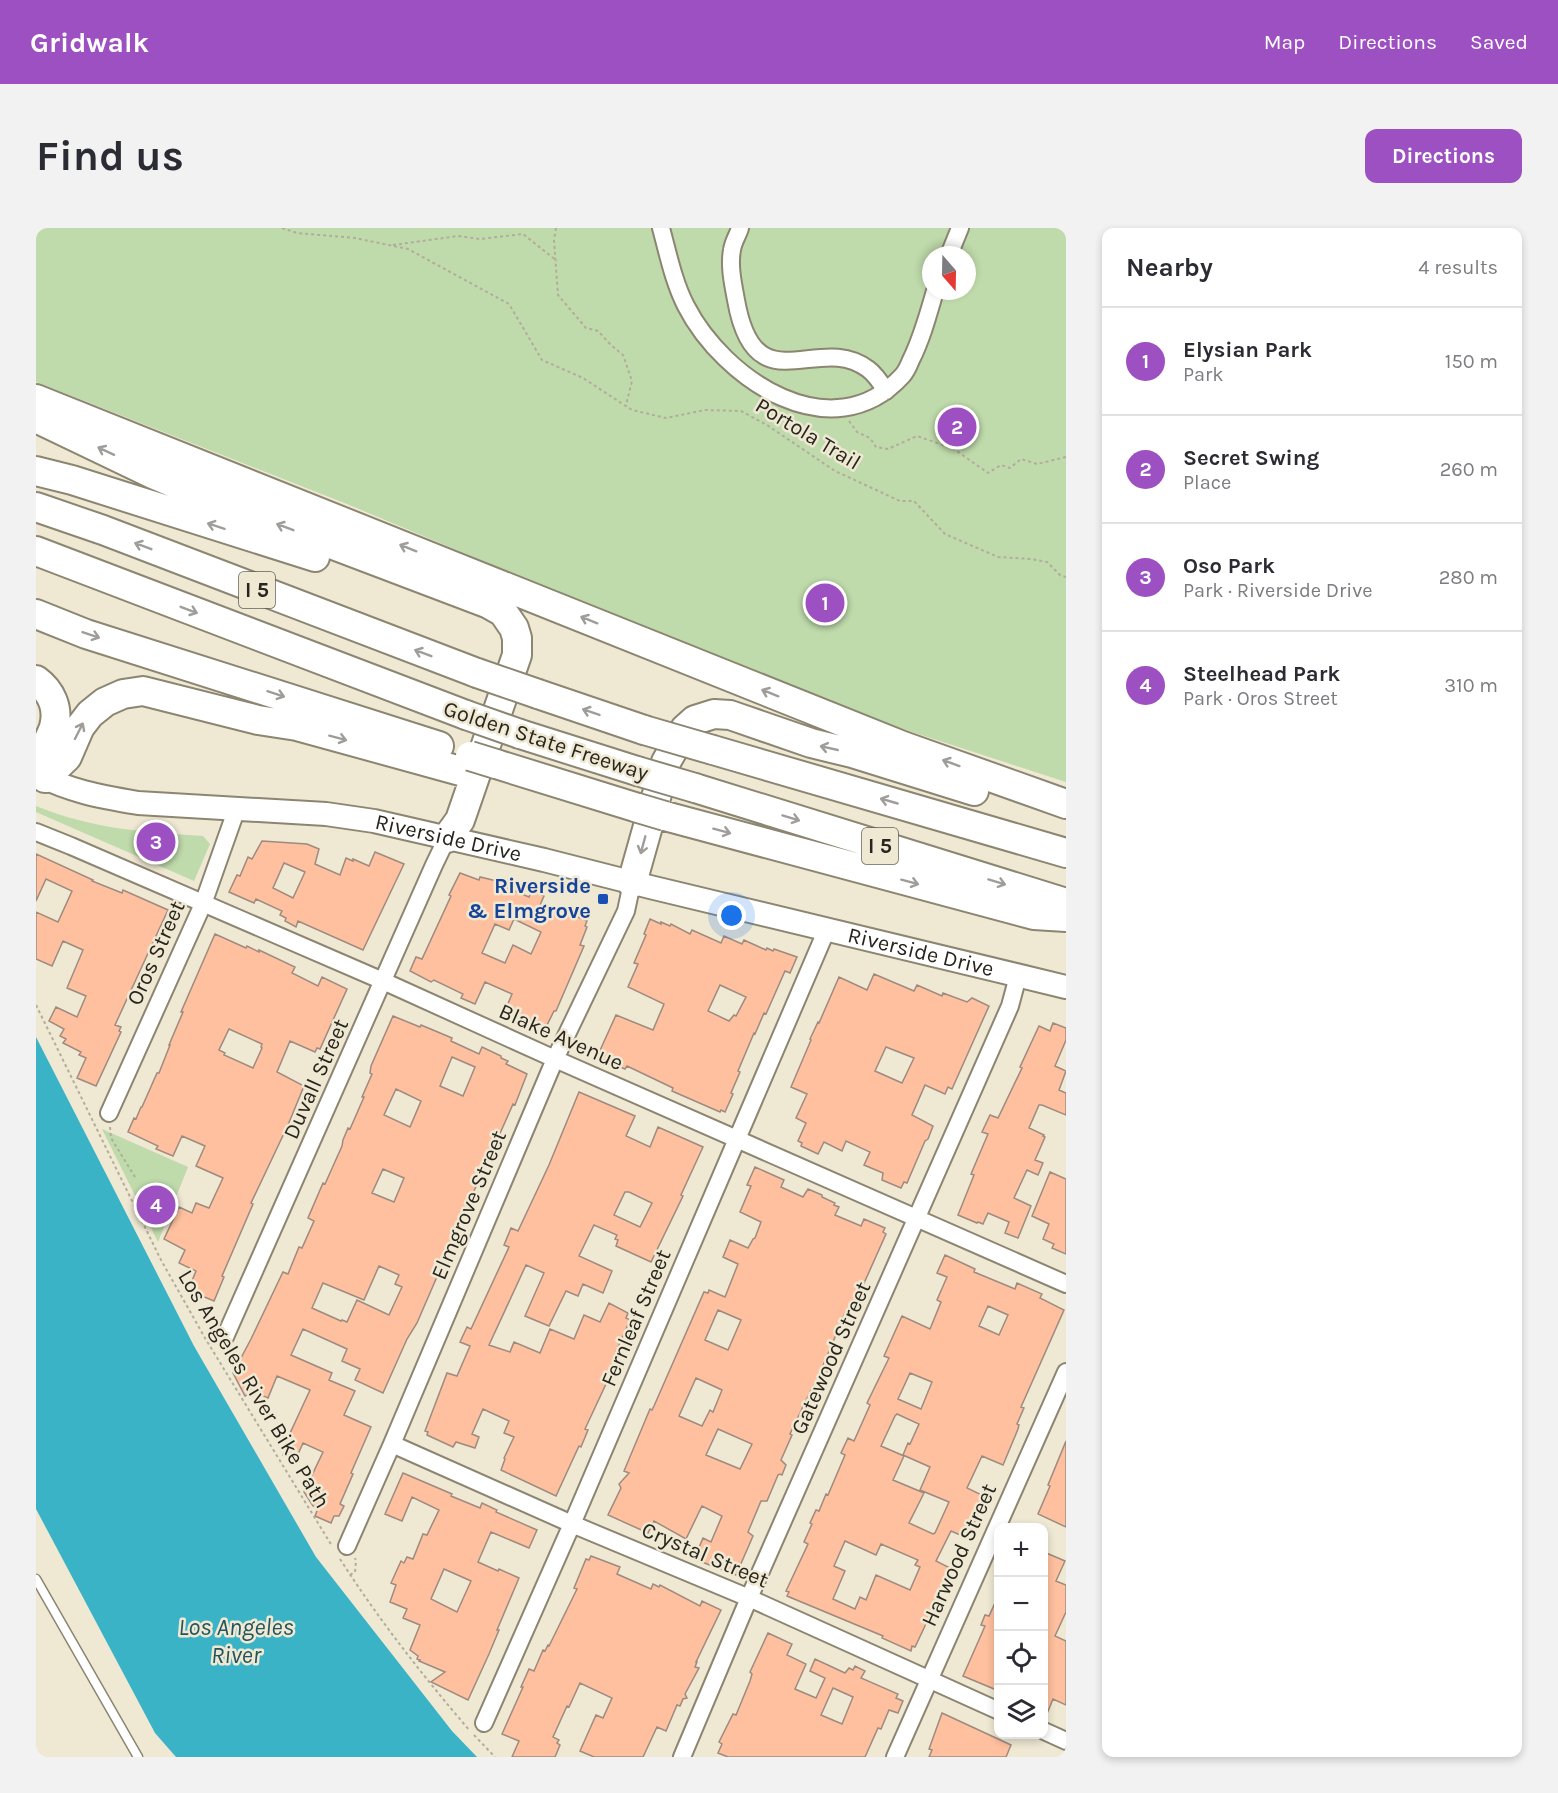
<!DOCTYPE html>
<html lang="en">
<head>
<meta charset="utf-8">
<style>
	body { margin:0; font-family:Karla,sans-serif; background:#f2f2f3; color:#2b2b33 }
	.controls { position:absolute; right:18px; bottom:18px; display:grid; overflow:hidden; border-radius:12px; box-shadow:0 3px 9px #0003 }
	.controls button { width:54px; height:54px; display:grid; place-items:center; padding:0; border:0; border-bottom:2px solid #e1e1e2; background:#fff; color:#2b2b33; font:30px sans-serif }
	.compass { position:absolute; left:886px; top:18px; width:54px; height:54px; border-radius:50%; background:#fff; box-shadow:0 3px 9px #0003; rotate:160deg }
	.you { position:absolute; left:696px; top:688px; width:21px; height:21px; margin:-15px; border:4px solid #fff; border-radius:50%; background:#1a73e8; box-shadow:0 0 0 9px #1a73e833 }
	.badge { display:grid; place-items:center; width:39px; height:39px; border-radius:50%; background:#9d50c2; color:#fff; font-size:20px; font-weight:700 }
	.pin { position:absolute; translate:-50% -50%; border:3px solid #fff; box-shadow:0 2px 6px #0006 }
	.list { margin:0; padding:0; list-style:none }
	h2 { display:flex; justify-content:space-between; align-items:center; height:78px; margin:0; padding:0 24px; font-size:26px }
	h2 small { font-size:20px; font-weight:400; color:#7c7c81 }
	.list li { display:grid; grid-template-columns:39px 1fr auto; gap:18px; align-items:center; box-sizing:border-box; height:108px; padding:0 24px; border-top:2px solid #e1e1e2 }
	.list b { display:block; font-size:22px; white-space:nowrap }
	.list p { margin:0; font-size:20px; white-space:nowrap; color:#7c7c81 }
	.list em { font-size:20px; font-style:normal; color:#7c7c81 }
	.icon { flex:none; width:33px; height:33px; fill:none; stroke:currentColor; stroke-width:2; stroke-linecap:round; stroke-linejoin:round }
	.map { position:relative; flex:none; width:1030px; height:1529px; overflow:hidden; border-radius:12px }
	header { display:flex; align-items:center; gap:36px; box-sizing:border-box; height:84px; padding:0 30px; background:#9d50c2; color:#fff }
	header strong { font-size:28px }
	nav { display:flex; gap:33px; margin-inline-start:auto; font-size:21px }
	.intro { display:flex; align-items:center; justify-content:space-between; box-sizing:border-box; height:144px; padding:0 36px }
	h1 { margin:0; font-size:42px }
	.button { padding:15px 27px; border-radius:12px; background:#9d50c2; color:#fff; font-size:21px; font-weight:700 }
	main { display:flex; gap:36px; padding:0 36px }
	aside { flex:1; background:#fff; border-radius:12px; box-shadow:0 3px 9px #0003 }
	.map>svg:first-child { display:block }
</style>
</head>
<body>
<header>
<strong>Gridwalk</strong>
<nav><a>Map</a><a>Directions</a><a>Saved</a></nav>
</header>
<div class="intro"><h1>Find us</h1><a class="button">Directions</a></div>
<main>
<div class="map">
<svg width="1030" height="1529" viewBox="0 0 1030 1529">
	<rect width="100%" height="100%" fill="#efe8d3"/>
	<!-- green -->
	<path fill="#bfdaab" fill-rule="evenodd" d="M0,0H1030V554L784,474L311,276L0,154ZM895,27H931V63H895Z
		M0,578C56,601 107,604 167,608L174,616L158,653L0,584Z
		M66,901L152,939L122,1014Z"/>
	<!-- water -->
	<path fill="#3bb3c7" d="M0,809L158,1118L280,1329L416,1503L441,1529H140L119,1505L0,1281Z"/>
	<!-- building -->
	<path fill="#fec09e" stroke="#9f8a7f" stroke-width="1.5" fill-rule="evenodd" d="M226,613L271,616L283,621L279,636L304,647L310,630L317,633V631L333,638L339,624L368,636L327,722L262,693L260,699L249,693L250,690L244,687L246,683L220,671L218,675L193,664L201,647L204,648L212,629L216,631ZM248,635L269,644L257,670L237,660Z
		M0,626L57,652L56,653L86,665L87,662L132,682L79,797L85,799L83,803L85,804L60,858L41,850L50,830L43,827L45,824L27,815L30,811L24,808L28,801L13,793L20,779L41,789L50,768L31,760L47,722L27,713L16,738L0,731V684L22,694L36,663L10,651L0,673Z
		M424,645L443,652L444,649L461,653L460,655L493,669L496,662L508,668L504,677L529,688L531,684L551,693L549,698L551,699L544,717L548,718L520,783H518L510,799L489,790L488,792L473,785L474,779L471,778L476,766L449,754L439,776L425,770L427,766L398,752L395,754L374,743L380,729L386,731L415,668L413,667ZM478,691L505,704L495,726L477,717L469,735L446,725L459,696L473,702Z
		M614,691L625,696V694L634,698L635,696L654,706L656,702L685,715L688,708L706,716L708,712L730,722L731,720L737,723L738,721L761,729L754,745L749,743L730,786L728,785L719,806L718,805L702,843L704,844L695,865L697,866L689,884L685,882L684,884L636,863L637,860L591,838L589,841L561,829L580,787L617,802L628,776L592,759L602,736L598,735L610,707L608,706ZM684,757L710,769L700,788L698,787L693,793L672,783Z
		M179,706L210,720L211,718L223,724V722L259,739L256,745L282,758L286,749L311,761L284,821L281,820L279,824L254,813L241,844L268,858L252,897L215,975L217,976L186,1048L188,1049L178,1073L161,1066L155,1055L160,1043L143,1035L149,1022L128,1011L143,979L156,985L160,975L173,980L187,950L160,938L169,918L146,908L137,928L120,921L122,918L92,904L98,890L100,891L105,879H106L121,845H123L134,817H133L147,784H145ZM193,801L226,816L225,819L226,820L217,840L188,827L189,825L183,822Z
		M838,746L878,763L881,757L906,768L907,765L931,774L936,770L953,778L916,861L912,859L909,866L889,857L876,887L897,898L892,911L889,913L871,955L868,954L865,960L846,952L847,945L828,937L834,924L810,913L806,923L788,914L782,926L765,918L766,915L762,913L770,895L760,890L771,866L755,859L775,812L774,811L782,794L783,795L803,749L831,762ZM850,819L878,830L866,855L839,843Z
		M357,788L384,799L385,797L416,810L415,813L443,826L446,819L465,828V830L472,833L470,836L491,846L479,877L477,876L462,910L466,911L458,928L454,926L381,1095L371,1111L347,1165L319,1152L324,1141L306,1133L311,1121L267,1101L255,1127L296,1145L293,1152L319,1163L308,1187L335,1199L315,1245L317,1246L304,1276L308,1278L303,1288H298L295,1295L279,1288L282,1280L277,1278L268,1264L287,1224L267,1215L259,1233L247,1227L252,1215L250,1214L274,1162L241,1148L232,1170L217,1164L209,1168L197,1145L215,1111L245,1048L247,1044L252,1046L263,1019L266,1020L278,993L272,990L287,955L289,956L306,918L307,912L312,900L314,901L328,869H326L336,846L334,845L335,838ZM416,829L439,839L427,868L404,858ZM360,861L385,873L374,899L348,887ZM347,941L368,950L358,974L336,965ZM343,1038L363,1047L359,1056L366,1059L353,1087L321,1072L311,1094L306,1092L305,1093L276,1080L287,1055L328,1072Z
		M1017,795L1030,800V812L1019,838L1030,843L1023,862L1030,865V887L1006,877H1003L993,900L1008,907L1007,908L1009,909L999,932L1007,935L1002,947L991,942L978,970L995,978L982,1010L969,1005L973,994L952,985L947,996L942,994L941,995L922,987L938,947L935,946L952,906L946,904L954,887L962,890L986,840L984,839L1003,798L1014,803Z
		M543,864L599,888L590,908L614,919L622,899L667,919L645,967L647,968L615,1034L580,1018L582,1012L579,1011L581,1007L558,997L543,1028L576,1043L567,1065L547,1056L542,1068L530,1063L513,1098L489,1088L508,1045L490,1037L453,1117L474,1124L478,1114L504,1125L514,1101L538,1111L548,1087L564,1094L573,1075L592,1085L590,1090L594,1092L576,1133L578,1134L577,1141L549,1201L552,1202L545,1219L543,1218L520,1268L465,1242L469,1231L468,1230L478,1209L468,1205L473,1193L447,1181L436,1206L443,1209L439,1220L420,1214L417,1219L391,1207L392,1204L389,1203L411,1145L421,1148L434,1118L424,1114L431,1099L435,1101L473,1019L468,1017L475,1000L482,1003L513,937ZM589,964H593L616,975L604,999L578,987Z
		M719,939L748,952L745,959L767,969L772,961L786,967V969L799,975L798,977L803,979L799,987L825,998L828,991L849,1000L847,1004L850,1006L825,1062H824L812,1087L809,1085L797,1114L786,1140L793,1144L785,1161L777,1158L754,1206L756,1207L745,1232L750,1237L746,1247L744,1246L742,1247L731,1273H725L712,1304L717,1308L700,1347L658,1331L667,1310L675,1314L686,1288L666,1278L650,1311L618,1293L612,1305L572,1287L585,1260L583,1256L593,1245L588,1243L614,1181L616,1182L618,1178L668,1064L672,1065L673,1062L689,1069L702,1036L687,1029L694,1012L712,1020L717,1011L719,1010L725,994L704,984L715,958L711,957ZM682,1082L705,1092L692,1122L669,1112ZM660,1150L686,1162L677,1184L674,1182L666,1198L643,1188ZM682,1201L716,1216L704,1241L670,1227Z
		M1014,944L1030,951V1026L1016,1020L1018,1016L1007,1011L1013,996L996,988Z
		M909,1027L939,1041L938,1044L979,1061L981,1055L1006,1066L1004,1070L1028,1082L985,1179L988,1180L981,1196L983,1197L982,1201L967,1237L946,1228L931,1260L950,1269L933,1306L931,1305L929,1309L915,1303L900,1333L914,1340L889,1398L879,1419L876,1418L875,1423L846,1410L847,1408L751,1368L753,1364L750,1363L772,1316L768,1314L776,1296L774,1295L780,1282L783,1283L790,1266L792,1267L809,1227L805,1225L812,1210L818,1213L834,1177L831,1175L853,1130L848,1128L866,1088L894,1101L905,1074L901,1072L911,1049L901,1045ZM952,1078L972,1087L963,1107L943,1098ZM874,1145L896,1154L885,1181L862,1171ZM861,1186L883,1196L874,1216L872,1215L867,1227L894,1239L884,1262L913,1274L899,1305L897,1306L873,1295L888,1265L857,1252L868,1228L845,1218L859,1188ZM809,1313L840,1327L845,1316L882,1332L879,1337L884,1339L874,1362L840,1347L830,1372L824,1369L819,1381L797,1371L809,1343L798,1338Z
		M1030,1213V1299L1002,1286L1014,1258L1012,1257Z
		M367,1245L416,1266L415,1268L444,1280L446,1275L461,1282L460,1284L501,1302L493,1320L455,1304L442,1334L462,1343L463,1341L483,1350L461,1402H463L453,1426L432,1472L395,1454L409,1444L383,1433L384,1432L381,1431L382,1428L374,1422L384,1397L367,1390L371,1381L354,1374L360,1357L355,1355L365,1333L368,1335L371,1329L377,1331L387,1306L391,1307L403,1282L376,1269L366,1293L349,1286ZM408,1341L435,1353L421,1384L395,1371Z
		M1008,1324L1029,1333L1020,1353L1030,1357V1384L1019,1408L1030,1413V1477L1017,1471L1008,1493Z
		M555,1328L584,1339L581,1346L615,1361L617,1356L623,1359L624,1357L664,1378L666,1373L685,1382L660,1434H661L659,1439L663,1440L649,1466L651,1470L647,1471L644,1478L641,1477L630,1503L621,1499L607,1529H558L544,1523L560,1487L567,1490L576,1470L544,1455L533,1479L531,1478L517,1509L523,1512L521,1515L524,1517L519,1529H476L483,1513L466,1506L487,1459H485L493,1441L498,1443L507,1422L509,1423L512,1417L513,1418L541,1361L538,1360L550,1331L553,1332Z
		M963,1366V1463L927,1448L949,1398L945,1397L949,1387L953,1388Z
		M732,1405L756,1416L751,1427L770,1436L759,1461L780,1470L789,1450L774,1443L779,1431L809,1445L813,1440L817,1442L819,1438L829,1443L825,1450L862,1466L860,1470L867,1473L862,1485L853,1482L845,1501L842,1500L829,1529H692L682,1525L686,1516L683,1514L697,1486L700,1487L714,1453L716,1446L714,1444ZM797,1460L817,1469L806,1496L785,1487Z
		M906,1485L975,1517L970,1529H893L896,1522L893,1521Z"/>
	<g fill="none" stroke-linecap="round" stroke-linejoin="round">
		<!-- lane casing -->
		<g stroke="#8b8571" stroke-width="11">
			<path id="lane" d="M0,1351L102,1529"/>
		</g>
		<!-- street casing -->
		<g stroke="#8b8571" stroke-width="20">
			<path id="street" d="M625,0C632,26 638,55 650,78C688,152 796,224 866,148C870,144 873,137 875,132C886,110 892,87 899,63
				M704,0C702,7 697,14 696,22C693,38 697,56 700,72C719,180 782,103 832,141C839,146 845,155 850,163
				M913,27L924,0
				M0,604L35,618L347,753L519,831L1030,1056
				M73,885L167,676L201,580
				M189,1109L398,637L411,610
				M356,1216L536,1296L713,1370L963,1483
				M311,1318L356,1216L519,831L590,683L596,655
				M448,1495L536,1296L791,701
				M1008,1503L1030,1513
				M646,1529L713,1370L974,778L982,748
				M859,1529L1030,1144"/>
		</g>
		<!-- secondary casing -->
		<g stroke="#8b8571" stroke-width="26">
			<g id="secondary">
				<path id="s1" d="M0,545C31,563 67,569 102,575L290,586L338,593L508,632L614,659L1030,759"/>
			</g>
		</g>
		<!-- highway casing -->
		<g stroke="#8b8571" stroke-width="32">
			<path id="highway" d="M0,171L867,518L1030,576
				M0,190L117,246L171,269L453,376L467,384L478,400L481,410V427L424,592L411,610
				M0,243L36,252L279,329
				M0,279L67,302L441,445
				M0,323L430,487
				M0,386L50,406L403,518
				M0,452C15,463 23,480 18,499C16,506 11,513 10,521C8,530 9,541 9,550
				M502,466L608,502
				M484,506L601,543
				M677,522L1030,625
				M460,536L602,580
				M9,550L31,529L44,499L54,486L69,474L87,466L107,463L222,492L261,498L428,544
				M659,560L1030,675
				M629,588L998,687L1030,689
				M596,655L630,534L649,501L659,492L678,486L694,487L775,515L816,525L938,563"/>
		</g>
		<!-- path -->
		<path stroke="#b2ac9b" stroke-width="2" stroke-dasharray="3 3" stroke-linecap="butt" d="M246,0L261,5L319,10L372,21L473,76L506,132L547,150L596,182L630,190L669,182L705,183L731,197L799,243L864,273H878L909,306L962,329L995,331L1011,334L1024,347L1030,349
			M520,0L518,12L522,67L550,100L562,103L575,117L587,127L596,153L590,177
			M357,17L422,8L444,11L487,6L521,33
			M813,193L821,204L834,210L840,219L852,221L881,208L918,221L952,245L965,237L974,240L985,231L1001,236L1030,229
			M0,777L125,1032L169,1110L296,1318
			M74,899L75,910L99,949
			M304,1331C343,1392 387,1448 434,1503
			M314,1347L319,1344L320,1333L319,1330
			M438,1507L459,1529"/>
		<!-- lane -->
		<use href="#lane" stroke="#fff" stroke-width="8"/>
		<!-- street -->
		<use href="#street" stroke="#fff" stroke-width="16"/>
		<!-- secondary -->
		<use href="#secondary" stroke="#fff" stroke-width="22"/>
		<!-- highway -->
		<use href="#highway" stroke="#fff" stroke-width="28"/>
		<!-- highway-bridge casing -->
		<g stroke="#8b8571" stroke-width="32" stroke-linecap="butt">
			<path id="highway-bridge" d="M441,445L502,466
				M430,487L484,506
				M608,502L677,522
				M434,528L460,536
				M601,543L659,560
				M602,580L629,588"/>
		</g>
		<!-- highway-bridge -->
		<use href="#highway-bridge" stroke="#fff" stroke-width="28"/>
	</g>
	<!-- one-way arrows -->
	<defs><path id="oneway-shaft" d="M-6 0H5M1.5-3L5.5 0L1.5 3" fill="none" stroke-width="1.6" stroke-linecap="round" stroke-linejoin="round" transform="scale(1.5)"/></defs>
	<g stroke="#9e9d99">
		<use href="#oneway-shaft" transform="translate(70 223) rotate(-155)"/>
		<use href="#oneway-shaft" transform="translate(180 298) rotate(-162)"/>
		<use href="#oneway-shaft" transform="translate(249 299) rotate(-159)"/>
		<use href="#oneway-shaft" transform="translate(107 318) rotate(-159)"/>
		<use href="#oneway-shaft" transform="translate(372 320) rotate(-158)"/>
		<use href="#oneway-shaft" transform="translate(153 382) rotate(21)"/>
		<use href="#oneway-shaft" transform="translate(553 392) rotate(-158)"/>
		<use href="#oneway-shaft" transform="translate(55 407) rotate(18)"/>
		<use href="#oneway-shaft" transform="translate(387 425) rotate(-159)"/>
		<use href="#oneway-shaft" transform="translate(734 465) rotate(-158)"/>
		<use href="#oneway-shaft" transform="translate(240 466) rotate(18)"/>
		<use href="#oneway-shaft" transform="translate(555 484) rotate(-161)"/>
		<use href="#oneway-shaft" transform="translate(43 503) rotate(-63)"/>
		<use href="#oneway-shaft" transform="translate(302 510) rotate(15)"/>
		<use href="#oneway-shaft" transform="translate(793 520) rotate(-167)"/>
		<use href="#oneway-shaft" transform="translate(915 535) rotate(-160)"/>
		<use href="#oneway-shaft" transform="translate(853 573) rotate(-164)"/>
		<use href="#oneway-shaft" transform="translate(755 590) rotate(17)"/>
		<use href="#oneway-shaft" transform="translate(686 603) rotate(15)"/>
		<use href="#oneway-shaft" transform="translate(607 617) rotate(105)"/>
		<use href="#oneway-shaft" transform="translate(874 654) rotate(15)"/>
		<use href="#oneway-shaft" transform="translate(961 654) rotate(17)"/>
	</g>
	<!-- markers -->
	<rect fill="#1a4fb4" stroke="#efe8d3" stroke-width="2" x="561" y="665" width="12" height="12" rx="3"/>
	<g text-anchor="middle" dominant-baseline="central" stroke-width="5" stroke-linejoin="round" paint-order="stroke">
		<!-- shield labels -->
		<g fill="#efe8d3" stroke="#636054" stroke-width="1.5">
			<rect x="203" y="344" width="36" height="36" rx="4.5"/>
			<rect x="826" y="600" width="36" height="36" rx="4.5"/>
		</g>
		<g font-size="21" font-weight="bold" fill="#27251d">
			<text x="221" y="362">I 5</text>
			<text x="844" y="618">I 5</text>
		</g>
		<!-- street labels -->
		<g font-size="22" fill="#27251d" stroke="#efe8d3">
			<text transform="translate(772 206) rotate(31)">Portola Trail</text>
			<text transform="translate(510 513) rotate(18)">Golden State Freeway</text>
			<text stroke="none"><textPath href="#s1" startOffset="420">Riverside Drive</textPath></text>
			<text stroke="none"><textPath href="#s1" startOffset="906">Riverside Drive</textPath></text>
			<text transform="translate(120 725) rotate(-66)">Oros Street</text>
			<text transform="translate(525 809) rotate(24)">Blake Avenue</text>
			<text transform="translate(280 851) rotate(-66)">Duvall Street</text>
			<text transform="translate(433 977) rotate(-67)">Elmgrove Street</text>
			<text transform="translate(600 1090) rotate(-67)">Fernleaf Street</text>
			<text transform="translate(795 1130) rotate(-66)">Gatewood Street</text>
			<text transform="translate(218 1161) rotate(59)">Los Angeles River Bike Path</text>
			<text transform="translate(669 1327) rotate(23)">Crystal Street</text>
			<text transform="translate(923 1327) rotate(-66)">Harwood Street</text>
		</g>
		<!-- transit labels -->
		<g font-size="22" font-weight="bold" fill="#164399" stroke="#efe8d3" text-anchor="end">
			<text x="555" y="658">Riverside<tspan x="555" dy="25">&amp; Elmgrove</tspan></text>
		</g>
		<!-- water labels -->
		<g font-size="24" font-style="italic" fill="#22545d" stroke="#efe8d3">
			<text x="200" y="1399">Los Angeles<tspan x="200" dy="28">River</tspan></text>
		</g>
	</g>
</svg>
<div class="controls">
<button>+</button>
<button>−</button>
<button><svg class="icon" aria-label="locate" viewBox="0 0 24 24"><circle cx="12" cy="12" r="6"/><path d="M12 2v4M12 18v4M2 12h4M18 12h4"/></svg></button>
<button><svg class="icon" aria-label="layers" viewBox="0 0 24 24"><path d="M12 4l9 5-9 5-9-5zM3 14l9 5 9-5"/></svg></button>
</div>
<svg class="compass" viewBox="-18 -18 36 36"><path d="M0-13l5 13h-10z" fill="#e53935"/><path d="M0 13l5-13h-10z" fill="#7c7c81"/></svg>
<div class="you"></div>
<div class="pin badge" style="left:789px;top:375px">1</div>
<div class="pin badge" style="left:921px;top:199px">2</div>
<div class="pin badge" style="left:120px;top:614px">3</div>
<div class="pin badge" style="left:120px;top:977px">4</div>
</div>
<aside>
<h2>Nearby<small>4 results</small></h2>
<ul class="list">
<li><span class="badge">1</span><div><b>Elysian Park</b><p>Park</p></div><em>150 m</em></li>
<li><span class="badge">2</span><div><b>Secret Swing</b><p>Place</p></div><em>260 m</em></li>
<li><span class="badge">3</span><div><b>Oso Park</b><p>Park · Riverside Drive</p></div><em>280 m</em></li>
<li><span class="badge">4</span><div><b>Steelhead Park</b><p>Park · Oros Street</p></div><em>310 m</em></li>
</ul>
</aside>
</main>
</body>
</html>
